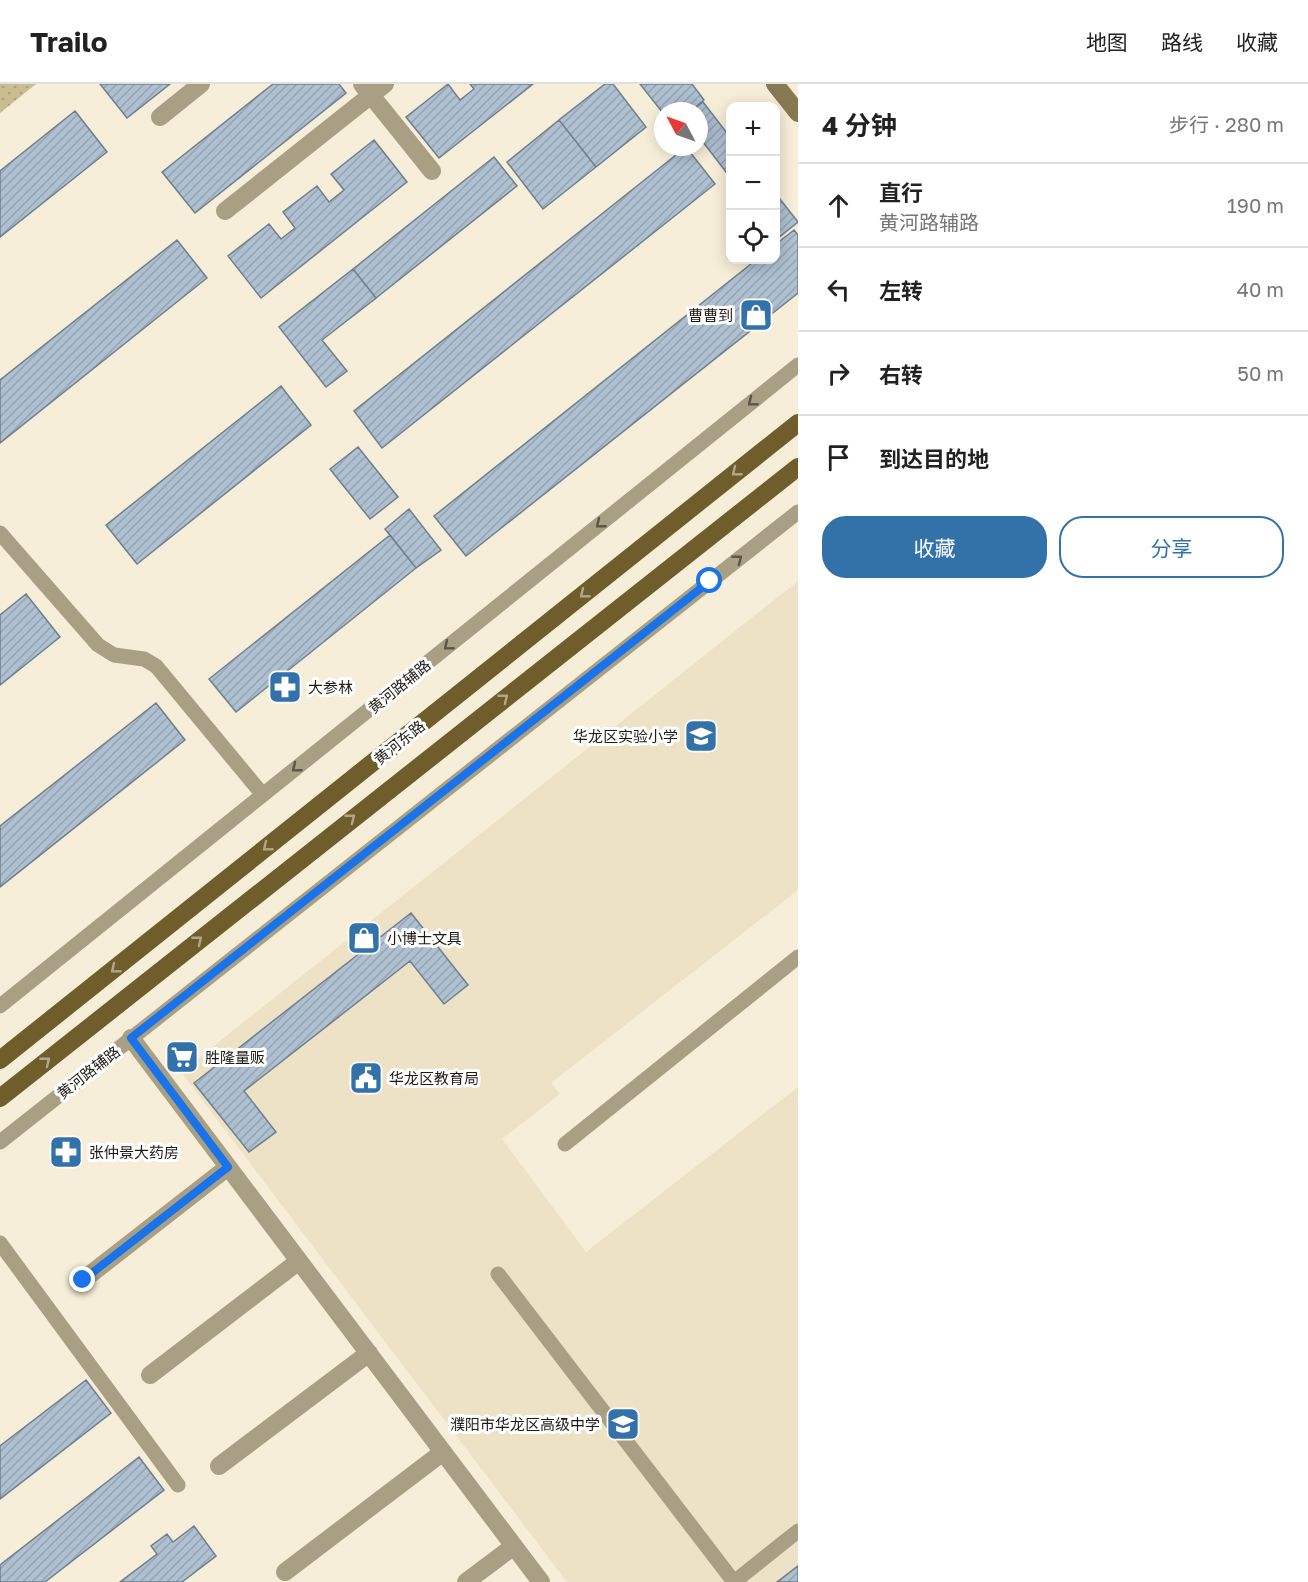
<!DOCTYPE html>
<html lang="zh">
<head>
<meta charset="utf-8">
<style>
	body { margin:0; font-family:"Golos Text","Noto Sans SC",sans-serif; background:#f2f2f2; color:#222 }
	.controls { position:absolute; right:18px; top:18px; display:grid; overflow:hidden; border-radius:12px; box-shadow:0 3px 15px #0003 }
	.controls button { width:54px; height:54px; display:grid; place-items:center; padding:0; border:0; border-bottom:2px solid #e0e0e0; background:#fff; color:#222; font:30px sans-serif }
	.compass { position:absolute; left:654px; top:18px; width:54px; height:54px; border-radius:50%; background:#fff; box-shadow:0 3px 15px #0003; rotate:311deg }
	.stop { position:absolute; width:18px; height:18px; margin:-14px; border:4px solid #1a73e8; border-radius:50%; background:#fff }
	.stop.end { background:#1a73e8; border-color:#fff; box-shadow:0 2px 6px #0008 }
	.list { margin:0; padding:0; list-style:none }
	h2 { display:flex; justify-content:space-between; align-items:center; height:78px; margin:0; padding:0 24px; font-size:26px }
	h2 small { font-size:20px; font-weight:400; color:#767676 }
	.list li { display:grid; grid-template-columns:39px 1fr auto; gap:18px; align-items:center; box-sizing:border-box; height:84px; padding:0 24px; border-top:2px solid #e0e0e0 }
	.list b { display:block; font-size:22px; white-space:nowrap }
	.list p { margin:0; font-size:20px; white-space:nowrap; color:#767676 }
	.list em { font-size:20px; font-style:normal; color:#767676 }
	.actions { display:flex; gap:12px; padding:18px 24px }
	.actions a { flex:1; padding:14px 0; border:2px solid #3272a9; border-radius:24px; text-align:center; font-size:21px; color:#3272a9 }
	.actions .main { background:#3272a9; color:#fff }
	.icon { flex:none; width:33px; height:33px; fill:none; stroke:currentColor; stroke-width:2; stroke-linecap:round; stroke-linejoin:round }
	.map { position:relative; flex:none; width:798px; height:1498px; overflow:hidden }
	header { display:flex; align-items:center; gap:36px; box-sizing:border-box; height:84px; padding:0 30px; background:#fff; border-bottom:2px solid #e0e0e0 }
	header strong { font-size:28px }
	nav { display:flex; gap:33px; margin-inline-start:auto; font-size:21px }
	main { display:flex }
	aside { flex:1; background:#fff }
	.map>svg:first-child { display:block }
</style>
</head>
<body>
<header>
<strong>Trailo</strong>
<nav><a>地图</a><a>路线</a><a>收藏</a></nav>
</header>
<main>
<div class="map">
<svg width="798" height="1498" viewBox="0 0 798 1498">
	<defs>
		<pattern id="park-dots" width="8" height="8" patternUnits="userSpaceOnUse" patternTransform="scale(1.5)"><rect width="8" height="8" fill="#cbbc92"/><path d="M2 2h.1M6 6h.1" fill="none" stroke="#aea17d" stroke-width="1.8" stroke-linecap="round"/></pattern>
		<pattern id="building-hatch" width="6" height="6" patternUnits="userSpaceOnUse" patternTransform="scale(1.5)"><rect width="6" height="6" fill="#afc0d1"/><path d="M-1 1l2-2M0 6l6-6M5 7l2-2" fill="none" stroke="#96a4b3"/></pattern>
	</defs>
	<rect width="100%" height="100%" fill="#f6eed8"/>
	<!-- built -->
	<path fill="#ede2c5" d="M798,497V806L551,999L560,1010L502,1055L586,1168L798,1003V1498H567L181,988Z"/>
	<!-- park -->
	<path fill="url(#park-dots)" d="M0,0H36L0,29Z"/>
	<!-- building -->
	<path fill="url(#building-hatch)" stroke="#6f7f8e" stroke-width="1.5" d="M100,0H170L127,34Z
		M273,0H339L346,9L195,129L162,88Z
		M448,0L460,16L474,5L470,0H533L439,74L406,33Z
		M605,0H613L646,43L596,83L559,36Z
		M640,0H692L704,16L691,27H663V29Z
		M703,18L730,53V93L699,53V27H691Z
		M75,27L107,68L0,153V87Z
		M559,36L596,83L543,125L507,78Z
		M374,56L407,98L261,214L228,172L269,140L281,155L295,144L283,128L317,102L329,118L344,106L331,90Z
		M686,63L715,100L382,364L354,327Z
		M494,73L517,102L376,214L353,185Z
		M776,110L798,138L778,154L776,150Z
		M794,146L798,151V209L466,472L434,432L756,176H776V160Z
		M177,156L207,194L0,359V296Z
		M353,185L376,214L322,256L347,287L326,303L279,243Z
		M281,302L311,341L137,480L106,441Z
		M358,363L398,413L370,435L330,385Z
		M409,425L441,466L416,484L385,445Z
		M390,451L416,484L236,628L209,595Z
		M26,510L60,553L0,601V531Z
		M156,619L185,656L0,803V742Z
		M411,829L468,901L444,920L410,877L244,1007L276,1048L249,1068L194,999Z
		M86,1296L111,1329L0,1415V1362Z
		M139,1373L164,1406L45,1498H0V1481Z
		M194,1442L216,1472L182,1498H120L157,1470L151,1462L167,1450L173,1458Z
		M798,1482V1498H777Z"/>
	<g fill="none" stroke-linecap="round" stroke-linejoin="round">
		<!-- lane -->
		<path stroke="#a89f85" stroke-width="15" d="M0,449L98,561L114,571L144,575L156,582L263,711
			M0,922L798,281
			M0,1058L798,428
			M565,1060L798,873
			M0,1159L178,1401
			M498,1190L734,1498
			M734,1498L798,1447"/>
		<!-- street -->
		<path stroke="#a89f85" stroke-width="18" d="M362,0L432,87
			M160,33L201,0
			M225,127L385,0
			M131,954L541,1498
			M83,1196L228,1083
			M150,1291L299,1177
			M219,1382L369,1269
			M285,1488L443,1368
			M466,1498L514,1462"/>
		<!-- secondary -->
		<path stroke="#877952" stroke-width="18" d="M775,0L798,29"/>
		<!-- primary -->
		<path stroke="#6f5e2c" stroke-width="18" d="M0,976L798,339
			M0,1014L798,383"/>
	</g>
	<!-- one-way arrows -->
	<defs><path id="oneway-chevron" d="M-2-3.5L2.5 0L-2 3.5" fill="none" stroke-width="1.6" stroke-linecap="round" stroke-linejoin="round" transform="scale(1.5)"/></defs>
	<g stroke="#5c5646">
		<use href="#oneway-chevron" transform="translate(752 318) rotate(141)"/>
		<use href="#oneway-chevron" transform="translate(600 440) rotate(141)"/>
		<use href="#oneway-chevron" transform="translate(738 475) rotate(-38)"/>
		<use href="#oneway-chevron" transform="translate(448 562) rotate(141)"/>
		<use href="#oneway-chevron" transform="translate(296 684) rotate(141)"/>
	</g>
	<g stroke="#b0a68b">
		<use href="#oneway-chevron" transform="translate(736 388) rotate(141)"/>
		<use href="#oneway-chevron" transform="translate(584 510) rotate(141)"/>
		<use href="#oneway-chevron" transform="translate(504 614) rotate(-38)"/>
		<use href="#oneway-chevron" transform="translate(351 734) rotate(-38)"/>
		<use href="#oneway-chevron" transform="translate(267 763) rotate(141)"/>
		<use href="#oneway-chevron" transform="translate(198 856) rotate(-39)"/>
		<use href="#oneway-chevron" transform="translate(115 885) rotate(141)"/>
		<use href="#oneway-chevron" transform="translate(46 977) rotate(-39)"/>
	</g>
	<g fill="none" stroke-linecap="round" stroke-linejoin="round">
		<!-- route -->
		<path stroke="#1a73e8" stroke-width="8" d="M83,1196L228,1083L131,954L710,497"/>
	</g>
	<!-- icons -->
	<defs>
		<g id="shop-square" transform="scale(1.725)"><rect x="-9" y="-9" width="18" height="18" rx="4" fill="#3272a9" stroke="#fff"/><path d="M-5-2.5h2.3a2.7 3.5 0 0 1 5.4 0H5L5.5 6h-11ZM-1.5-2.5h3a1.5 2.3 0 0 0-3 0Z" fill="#fff"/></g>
		<g id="pharmacy-square" transform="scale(1.725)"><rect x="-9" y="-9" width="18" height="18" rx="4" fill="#3272a9" stroke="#fff"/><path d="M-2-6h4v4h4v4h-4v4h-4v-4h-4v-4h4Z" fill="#fff"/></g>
		<g id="school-square" transform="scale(1.725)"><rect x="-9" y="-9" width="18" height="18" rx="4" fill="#3272a9" stroke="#fff"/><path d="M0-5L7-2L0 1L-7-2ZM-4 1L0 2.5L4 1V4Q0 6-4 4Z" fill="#fff"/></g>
		<g id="supermarket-square" transform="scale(1.725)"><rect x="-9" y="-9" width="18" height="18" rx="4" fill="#3272a9" stroke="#fff"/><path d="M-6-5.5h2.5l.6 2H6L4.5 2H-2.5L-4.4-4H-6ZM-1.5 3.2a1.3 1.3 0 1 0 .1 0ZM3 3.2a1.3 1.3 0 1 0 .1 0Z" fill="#fff"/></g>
		<g id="civic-square" transform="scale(1.725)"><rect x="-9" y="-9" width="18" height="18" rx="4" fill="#3272a9" stroke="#fff"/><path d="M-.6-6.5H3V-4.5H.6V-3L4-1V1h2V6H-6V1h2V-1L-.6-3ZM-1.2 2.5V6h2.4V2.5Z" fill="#fff"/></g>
	</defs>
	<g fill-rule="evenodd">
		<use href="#shop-square" x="756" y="231"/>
		<use href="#pharmacy-square" x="285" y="603"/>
		<use href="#school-square" x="701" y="652"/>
		<use href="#shop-square" x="364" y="854"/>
		<use href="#supermarket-square" x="182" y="973"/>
		<use href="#civic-square" x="366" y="994"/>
		<use href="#pharmacy-square" x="66" y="1068"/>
		<use href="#school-square" x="623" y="1340"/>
	</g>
	<g text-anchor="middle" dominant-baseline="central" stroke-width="6" stroke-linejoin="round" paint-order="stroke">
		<!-- poi labels -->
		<g font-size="15" fill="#1e1b13" stroke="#fff" text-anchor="start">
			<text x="733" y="231" text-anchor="end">曹曹到</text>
			<text x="308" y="603">大参林</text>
			<text x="678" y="652" text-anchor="end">华龙区实验小学</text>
			<text x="387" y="854">小博士文具</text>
			<text x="205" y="973">胜隆量贩</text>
			<text x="389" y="994">华龙区教育局</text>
			<text x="89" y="1068">张仲景大药房</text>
			<text x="600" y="1340" text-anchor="end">濮阳市华龙区高级中学</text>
		</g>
		<!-- street labels -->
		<g font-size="15" fill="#1e1b13" stroke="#fff">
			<text transform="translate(399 602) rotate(-39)">黄河路辅路</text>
			<text transform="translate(399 658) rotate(-39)">黄河东路</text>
			<text transform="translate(88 988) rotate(-38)">黄河路辅路</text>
		</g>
	</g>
</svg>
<div class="controls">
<button>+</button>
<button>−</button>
<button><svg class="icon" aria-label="locate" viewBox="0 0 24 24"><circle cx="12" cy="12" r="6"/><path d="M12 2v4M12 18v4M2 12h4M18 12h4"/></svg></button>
</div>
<svg class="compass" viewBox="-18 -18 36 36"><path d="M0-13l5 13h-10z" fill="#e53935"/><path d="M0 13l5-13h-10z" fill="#767676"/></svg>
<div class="stop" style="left:710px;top:497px"></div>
<div class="stop end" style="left:83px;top:1196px"></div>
</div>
<aside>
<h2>4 分钟<small>步行 · 280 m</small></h2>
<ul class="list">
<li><svg class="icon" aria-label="ahead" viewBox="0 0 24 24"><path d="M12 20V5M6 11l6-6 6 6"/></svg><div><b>直行</b><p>黄河路辅路</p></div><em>190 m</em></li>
<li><svg class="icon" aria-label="left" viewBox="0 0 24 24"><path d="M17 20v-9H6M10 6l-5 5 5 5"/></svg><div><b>左转</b></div><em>40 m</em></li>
<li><svg class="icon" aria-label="right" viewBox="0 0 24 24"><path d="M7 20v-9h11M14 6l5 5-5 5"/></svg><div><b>右转</b></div><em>50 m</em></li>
<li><svg class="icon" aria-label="arrive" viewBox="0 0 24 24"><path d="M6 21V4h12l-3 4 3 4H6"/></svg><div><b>到达目的地</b></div></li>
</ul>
<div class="actions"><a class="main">收藏</a><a>分享</a></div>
</aside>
</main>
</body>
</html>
